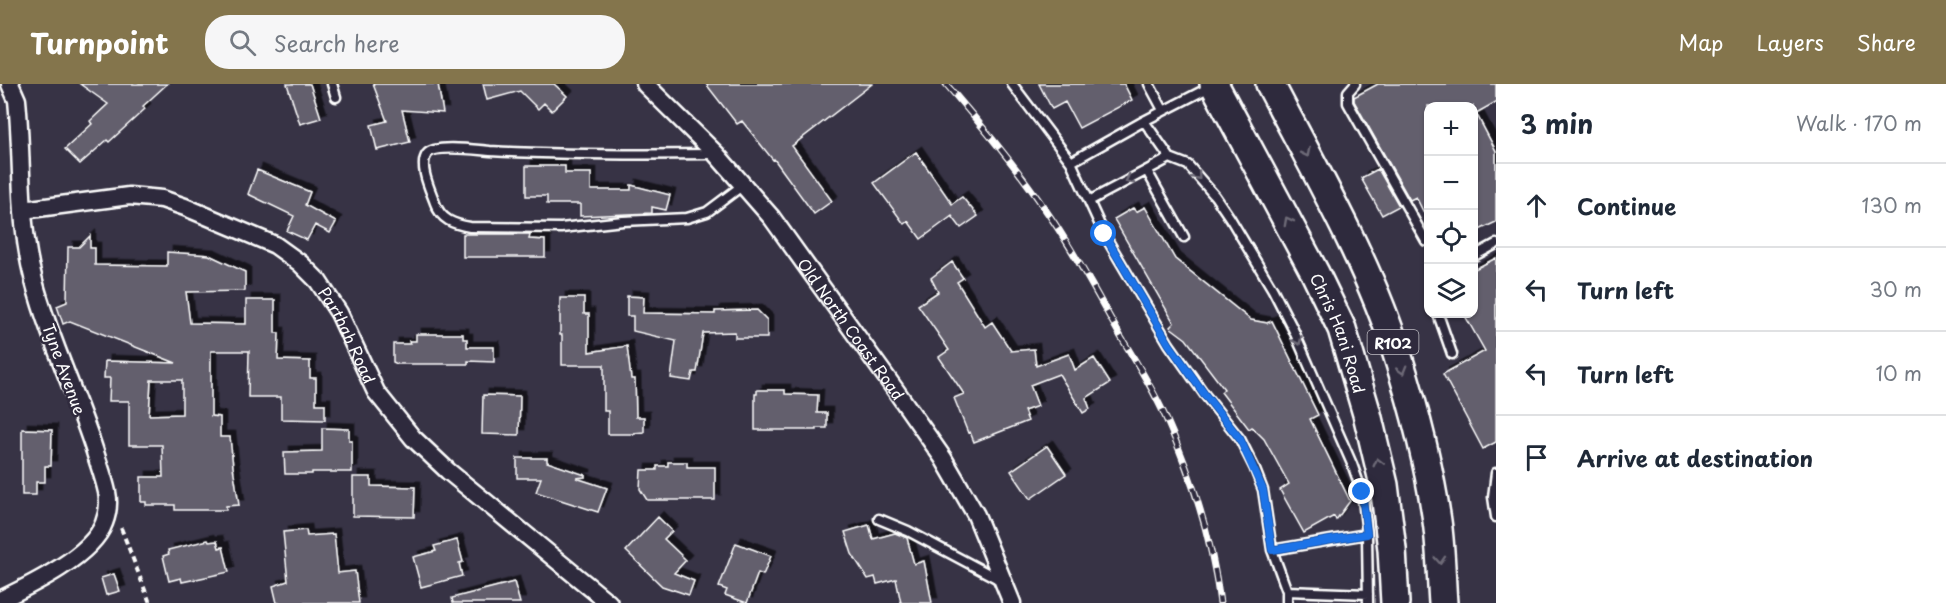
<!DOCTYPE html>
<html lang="en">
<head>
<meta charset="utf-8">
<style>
	body { margin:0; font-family:"Playpen Sans",sans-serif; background:#f6f6f7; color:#1f2937 }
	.controls { position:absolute; right:18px; top:18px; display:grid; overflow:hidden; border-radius:12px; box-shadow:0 2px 4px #0004 }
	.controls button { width:54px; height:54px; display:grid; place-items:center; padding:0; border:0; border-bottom:2px solid #e0e1e3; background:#fff; color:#1f2937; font:30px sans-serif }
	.stop { position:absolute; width:18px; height:18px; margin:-14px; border:4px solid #1a73e8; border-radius:50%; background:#fff }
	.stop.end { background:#1a73e8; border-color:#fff; box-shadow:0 2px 6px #0008 }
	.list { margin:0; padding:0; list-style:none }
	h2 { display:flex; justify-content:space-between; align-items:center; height:78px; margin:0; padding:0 24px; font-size:26px }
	h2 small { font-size:20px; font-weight:400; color:#747a83 }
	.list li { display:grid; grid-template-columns:39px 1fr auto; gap:18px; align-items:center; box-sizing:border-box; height:84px; padding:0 24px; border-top:2px solid #e0e1e3 }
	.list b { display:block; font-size:22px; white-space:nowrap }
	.list em { font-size:20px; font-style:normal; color:#747a83 }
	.icon { flex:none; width:33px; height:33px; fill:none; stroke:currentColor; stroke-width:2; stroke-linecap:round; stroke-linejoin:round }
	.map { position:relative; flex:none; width:1496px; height:519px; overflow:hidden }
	header { display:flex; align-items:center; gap:36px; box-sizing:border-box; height:84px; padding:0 30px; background:#84754c; color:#fff }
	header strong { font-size:28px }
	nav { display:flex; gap:33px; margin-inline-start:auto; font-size:21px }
	.search { width:420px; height:54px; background:#f6f6f7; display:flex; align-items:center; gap:15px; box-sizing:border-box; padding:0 21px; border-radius:24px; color:#747a83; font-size:22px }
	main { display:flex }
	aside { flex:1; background:#fff }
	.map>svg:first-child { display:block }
</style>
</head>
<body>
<header>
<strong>Turnpoint</strong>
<div class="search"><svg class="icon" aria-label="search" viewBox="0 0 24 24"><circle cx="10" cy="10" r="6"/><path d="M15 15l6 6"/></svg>Search here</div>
<nav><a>Map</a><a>Layers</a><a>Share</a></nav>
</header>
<main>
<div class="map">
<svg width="1496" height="519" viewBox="0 0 1496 519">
	<defs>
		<filter id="shadow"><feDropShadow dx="5.5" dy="-5.5" stdDeviation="0" flood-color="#0009"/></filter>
	</defs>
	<rect width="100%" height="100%" fill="#373345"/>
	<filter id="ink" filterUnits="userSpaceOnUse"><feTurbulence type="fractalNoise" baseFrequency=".0167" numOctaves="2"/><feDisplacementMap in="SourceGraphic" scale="12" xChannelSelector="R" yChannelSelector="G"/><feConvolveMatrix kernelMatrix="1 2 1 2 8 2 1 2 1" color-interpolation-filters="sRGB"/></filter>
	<g filter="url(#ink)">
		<!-- building -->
		<path fill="#635f6d" stroke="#fff" stroke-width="1.5" fill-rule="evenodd" filter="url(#shadow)" d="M80,0H167L143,22L145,25L109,58L107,56L80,80L65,65L92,40L90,37L108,20Z
			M287,0H310L321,34L300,40Z
			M373,0H438L443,29L402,26L410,58L377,66L371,41L387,37Z
			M483,0H554L567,12L552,27L544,19L538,25L520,7L487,16Z
			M706,0H872L792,62L832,117L814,130L774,75L773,76L742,37L737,40Z
			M1039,0H1124L1132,16L1079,44L1065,18L1052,25Z
			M1378,0H1496V18L1476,29L1496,67V138L1473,149V22H1428V137L1416,113L1410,116L1354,17V13Z
			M916,68L952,120L962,113L978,132L961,144L952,132L921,155L908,137L904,140L874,99Z
			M526,82H565V89H591V106H631V101L670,111L666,126L652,123V129L580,132V120H547V112H526Z
			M1378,85L1399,122L1382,131L1361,94Z
			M257,86L310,108L305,121L336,138L330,149L315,141L307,156L287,147L294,132L248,110Z
			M1145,123L1175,175L1251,236L1267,239L1272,237L1318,331L1310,335L1350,417L1336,436L1334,432L1304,449L1280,406L1289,400L1264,355L1252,343L1249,345L1221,308L1224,305L1186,255L1170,243L1174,239L1114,135L1133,124L1136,128Z
			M463,150H530L529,155L545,156V173H463Z
			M90,152V164H95V181L167,182V168L209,171L245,188V207L186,208L190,239L246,240V216H275V249H279L278,276L310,277V294H316V320H325V336L281,335V313H248L249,267H211V332L220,333V353H230L233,383L239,421L226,422V426H175V421H146V418H141V393H163L162,361H129V317H109L110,294H104L105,277L176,279L70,237L63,240L57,222L67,218L68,163H79ZM151,296H182V330L149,331Z
			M1496,174V358L1483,365L1443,290L1485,267L1464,230H1473V186Z
			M952,178L963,194L957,198L985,243L992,238L1011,267L1034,265L1036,282L1069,270L1075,286L1094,274L1110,299L1086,314L1090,325L1083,329L1059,290L1030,301L1038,322L1024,327L1028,337L974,358L970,348L968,349L954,314L964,310L939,273L949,266L918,221L938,208L931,194Z
			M627,212L644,213L643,229L715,230V227L757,226L767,236V254H735V248L703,249L697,288H693L691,297L671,294L676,257L633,247V232H627Z
			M560,214H584V230H589V268L627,262L631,295H635L636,333H644V348L634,349V350H608V327H604V281H562V251H560Z
			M416,250H463V255H467V263H494V278L468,277V280H397L393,278V260H410L409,257H416Z
			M757,306H785V310L818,311L817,329H827V344H817V346H755V310H757Z
			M483,311L520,312L519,351L482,350Z
			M322,344L349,345V357H352V388H312V390H285L284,368L322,367Z
			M22,345L52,346L51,382H45V398H36V411H22Z
			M1047,362L1066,390L1030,415L1011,387Z
			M517,374H547V378L585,391V393L576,394L607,404L598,428L536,408L541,394H517Z
			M668,378H687V383H715V416H647L640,405L641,386H657V382H668Z
			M353,393H371V402L415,403L414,433L353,432Z
			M658,433L672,447L664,455L686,476L674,489L694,497L689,511L662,502L626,467Z
			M869,441L873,455L895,449L907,454L914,480L924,477L932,519H901L896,495L877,500L875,493L868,495L852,470L845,448Z
			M306,446L307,452L334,450L338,489L355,487L359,519H277L273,502L288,497L283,448Z
			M208,456L209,458L217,457L219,464L223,463L229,488L182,498L181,494L169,497L163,472L169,470L168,466Z
			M457,456L463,478L459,479L462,492L421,503L413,473L436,467L434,462Z
			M736,459L771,472L763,491L758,489L747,519L725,511L727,506L719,503Z
			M114,490L120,507L106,511L101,494Z
			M514,498L520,519H453L452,514Z"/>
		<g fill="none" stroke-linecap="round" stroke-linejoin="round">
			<!-- service casing -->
			<g stroke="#fff" stroke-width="13">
				<path id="service" d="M332,0L336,13
					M1012,0L1071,78
					M1149,0L1163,26
					M1355,0L1348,8V19L1426,157
					M1210,3L1144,37L1071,78L1104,150L1169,260L1205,311L1240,355L1254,383L1263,406L1272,466L1287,507V519
					M1144,37L1170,74L1188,81L1215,112L1230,134L1273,206L1293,245L1352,380L1362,408L1367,450L1368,519
					M715,70C640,71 565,71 490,67C477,66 435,60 427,70C418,82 431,107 435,119C441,136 453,140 470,143L561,144L623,137L687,134L707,128L743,101
					M1147,87L1184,153
					M1089,117L1170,74
					M1474,172L1496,160
					M1438,230L1452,270
					M1496,389L1493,413L1496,433
					M879,435L908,447L1002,497
					M1272,466L1367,450
					M1287,507L1368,510"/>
			</g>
			<!-- minor casing -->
			<g stroke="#fff" stroke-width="21">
				<g id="minor">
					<path id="s1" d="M645,0L716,70L772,134L894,304L943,374L976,431L1012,519"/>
					<path id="s2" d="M23,126L129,112L162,115L185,123L275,161L300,179L318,197L339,229L376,308L413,354L448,387L609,519"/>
					<path d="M0,516C31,501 92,472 104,439C108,429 109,418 107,408C104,394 99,381 95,368C77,311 49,255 34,197C18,138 23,76 17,16L10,0"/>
				</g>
			</g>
			<!-- primary casing -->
			<g stroke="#fff" stroke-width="32">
				<g id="primary">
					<path id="s3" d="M1214,0L1315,189L1342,245L1367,330L1384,401L1392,465L1395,519"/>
					<path d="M1270,0C1314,85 1370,181 1398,273C1415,326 1429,382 1437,437C1441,464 1441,492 1443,519"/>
				</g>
			</g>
			<!-- path -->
			<path stroke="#fff" stroke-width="4" stroke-dasharray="6 4.5" stroke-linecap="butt" d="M121,444L150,519"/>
			<!-- service -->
			<use href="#service" stroke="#2f2a3d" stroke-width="8"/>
			<!-- minor -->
			<use href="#minor" stroke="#2f2a3d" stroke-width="16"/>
			<!-- primary -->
			<use href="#primary" stroke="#2f2a3d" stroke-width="27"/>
			<!-- rail casing -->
			<g stroke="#fff" stroke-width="7">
				<path id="rail" d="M946,0C981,41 1017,83 1047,128C1075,168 1097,211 1121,253C1137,279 1153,305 1165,332C1192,392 1212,454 1220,519"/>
			</g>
			<!-- rail -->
			<use href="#rail" stroke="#2f2a3d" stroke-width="4.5" stroke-dasharray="14" stroke-linecap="butt"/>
		</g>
		<!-- one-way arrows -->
		<defs><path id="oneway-chevron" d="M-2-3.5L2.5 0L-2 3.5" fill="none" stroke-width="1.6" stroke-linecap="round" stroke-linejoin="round" transform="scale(1.5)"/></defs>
		<g stroke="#6d6a77">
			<use href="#oneway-chevron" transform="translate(1306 69) rotate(63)"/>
			<use href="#oneway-chevron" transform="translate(1197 92) rotate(50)"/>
			<use href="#oneway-chevron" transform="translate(1129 96) rotate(152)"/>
			<use href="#oneway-chevron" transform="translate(1288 137) rotate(-118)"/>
			<use href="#oneway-chevron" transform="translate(1298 257) rotate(66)"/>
			<use href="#oneway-chevron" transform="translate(1402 286) rotate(74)"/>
			<use href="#oneway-chevron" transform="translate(1378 378) rotate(-104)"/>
			<use href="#oneway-chevron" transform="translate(1440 476) rotate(86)"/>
		</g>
	</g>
	<g fill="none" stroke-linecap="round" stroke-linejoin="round" filter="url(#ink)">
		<!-- route -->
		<path stroke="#1a73e8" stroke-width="8" d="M1104,150L1169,260L1205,311L1240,355L1263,406L1272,466L1367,450L1362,408"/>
	</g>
	<g text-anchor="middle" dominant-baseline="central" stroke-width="5" stroke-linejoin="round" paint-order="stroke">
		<!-- shield labels -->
		<rect fill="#2f2a3d" stroke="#c1bfc5" stroke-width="1.5" x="1367.5" y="246" width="51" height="24" rx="4.5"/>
		<g font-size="15" font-weight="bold" fill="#fff">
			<text x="1393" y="258">R102</text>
		</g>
		<!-- street labels -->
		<g font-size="16" fill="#fff" stroke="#2f2a3d">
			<text stroke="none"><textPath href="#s1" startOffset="321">Old North Coast Road</textPath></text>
			<text stroke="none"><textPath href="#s3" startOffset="279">Chris Hani Road</textPath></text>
			<text stroke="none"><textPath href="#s2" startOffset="380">Parthab Road</textPath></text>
			<text transform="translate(65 285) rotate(70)">Tyne Avenue</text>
		</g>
	</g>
</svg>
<div class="controls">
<button>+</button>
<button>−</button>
<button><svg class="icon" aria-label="locate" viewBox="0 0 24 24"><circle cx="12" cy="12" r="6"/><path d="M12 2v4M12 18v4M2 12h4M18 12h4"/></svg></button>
<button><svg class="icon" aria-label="layers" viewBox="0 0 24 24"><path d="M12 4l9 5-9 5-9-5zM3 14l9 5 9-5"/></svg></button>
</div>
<div class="stop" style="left:1104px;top:150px"></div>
<div class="stop end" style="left:1362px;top:408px"></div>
</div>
<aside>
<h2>3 min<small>Walk · 170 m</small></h2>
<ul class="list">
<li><svg class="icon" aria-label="ahead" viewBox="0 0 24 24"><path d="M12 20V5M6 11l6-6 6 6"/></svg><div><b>Continue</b></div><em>130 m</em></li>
<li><svg class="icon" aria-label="left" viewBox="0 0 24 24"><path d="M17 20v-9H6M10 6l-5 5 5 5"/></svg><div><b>Turn left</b></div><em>30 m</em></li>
<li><svg class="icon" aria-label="left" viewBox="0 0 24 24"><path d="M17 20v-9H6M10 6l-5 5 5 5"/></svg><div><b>Turn left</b></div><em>10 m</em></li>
<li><svg class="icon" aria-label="arrive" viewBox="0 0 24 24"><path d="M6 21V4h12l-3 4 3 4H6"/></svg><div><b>Arrive at destination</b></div></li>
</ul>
</aside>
</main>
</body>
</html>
